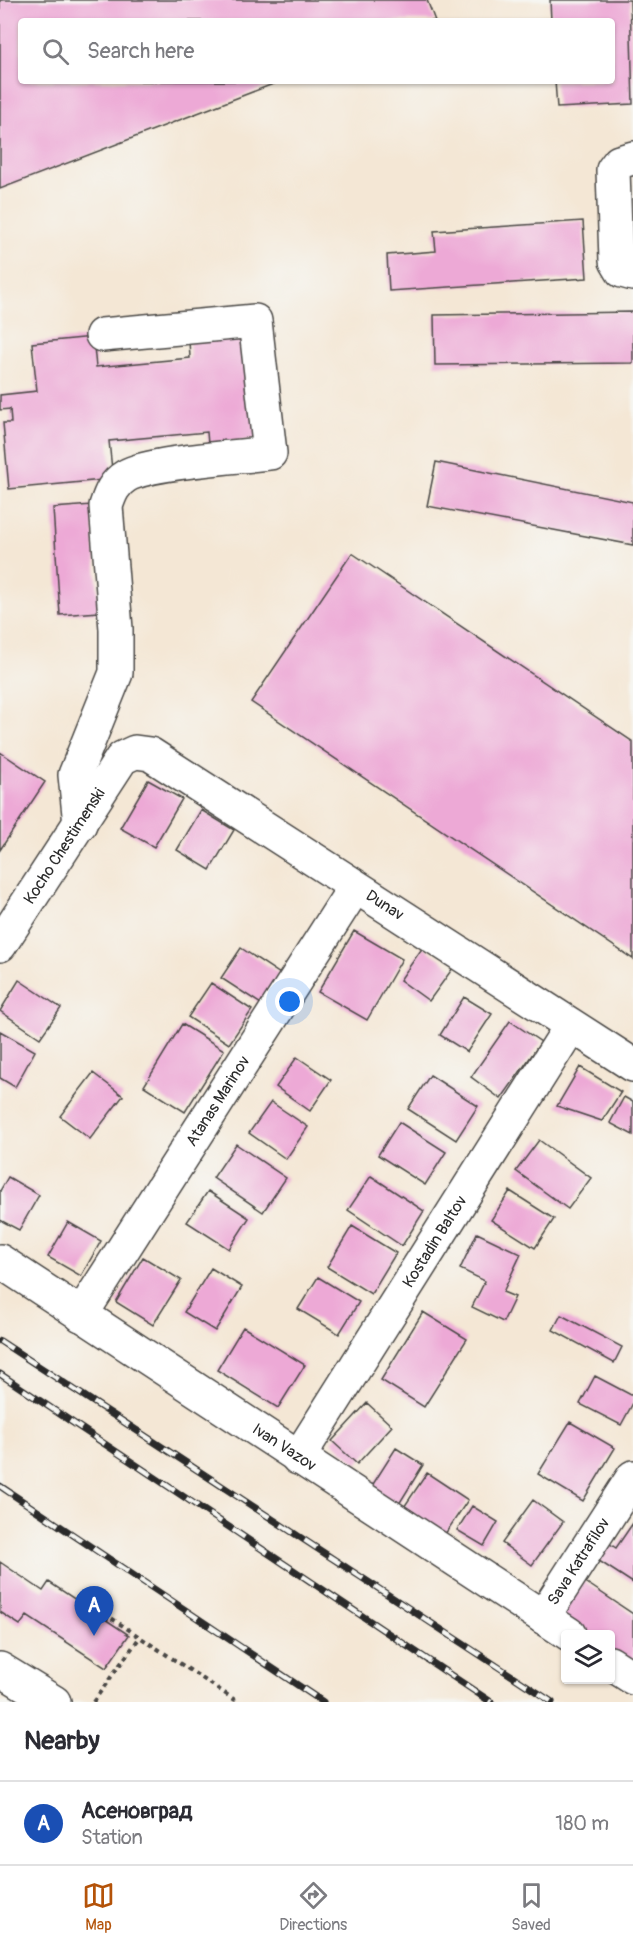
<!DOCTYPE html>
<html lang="en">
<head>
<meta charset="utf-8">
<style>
	body { margin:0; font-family:Pangolin,sans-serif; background:#f7f7f7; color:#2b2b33 }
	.controls { position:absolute; right:18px; bottom:18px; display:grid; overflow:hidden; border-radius:6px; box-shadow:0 2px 4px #0004 }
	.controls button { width:54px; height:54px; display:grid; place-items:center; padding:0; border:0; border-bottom:2px solid #e1e1e2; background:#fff; color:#2b2b33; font:30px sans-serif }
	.you { position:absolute; left:290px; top:1002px; width:21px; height:21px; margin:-15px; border:4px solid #fff; border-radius:50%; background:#1a73e8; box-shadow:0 0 0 9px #1a73e833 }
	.badge { display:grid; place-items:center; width:39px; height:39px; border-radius:50%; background:#b45309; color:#fff; font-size:20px; font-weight:700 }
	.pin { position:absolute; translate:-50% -50px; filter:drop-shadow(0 2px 3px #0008) }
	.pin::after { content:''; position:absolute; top:32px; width:21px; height:18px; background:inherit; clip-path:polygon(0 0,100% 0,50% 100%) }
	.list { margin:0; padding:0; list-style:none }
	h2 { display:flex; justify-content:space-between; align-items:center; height:78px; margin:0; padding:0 24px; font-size:26px }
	h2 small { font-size:20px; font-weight:400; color:#7c7c81 }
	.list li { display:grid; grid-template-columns:39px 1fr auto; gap:18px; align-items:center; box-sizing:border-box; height:84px; padding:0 24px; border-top:2px solid #e1e1e2 }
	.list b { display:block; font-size:22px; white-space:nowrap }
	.list p { margin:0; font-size:20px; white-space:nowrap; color:#7c7c81 }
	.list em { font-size:20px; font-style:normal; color:#7c7c81 }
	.icon { flex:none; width:33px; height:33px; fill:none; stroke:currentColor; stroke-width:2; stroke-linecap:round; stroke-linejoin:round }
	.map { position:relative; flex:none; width:633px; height:1702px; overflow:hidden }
	.search { position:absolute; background:#fff; box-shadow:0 2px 4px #0004; left:18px; right:18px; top:18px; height:66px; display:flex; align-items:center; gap:15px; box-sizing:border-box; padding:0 21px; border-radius:6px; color:#7c7c81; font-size:22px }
	.sheet { height:162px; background:#fff }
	nav { display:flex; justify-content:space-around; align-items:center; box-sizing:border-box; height:84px; border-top:2px solid #e1e1e2; background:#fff; font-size:16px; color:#7c7c81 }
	nav a { display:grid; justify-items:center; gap:3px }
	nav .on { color:#b45309 }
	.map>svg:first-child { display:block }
</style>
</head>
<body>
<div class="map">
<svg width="633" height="1702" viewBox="0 0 633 1702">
	<rect width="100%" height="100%" fill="#f6f6f2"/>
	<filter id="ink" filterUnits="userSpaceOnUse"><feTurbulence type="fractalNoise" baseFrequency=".0167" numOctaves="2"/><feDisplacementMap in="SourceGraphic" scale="12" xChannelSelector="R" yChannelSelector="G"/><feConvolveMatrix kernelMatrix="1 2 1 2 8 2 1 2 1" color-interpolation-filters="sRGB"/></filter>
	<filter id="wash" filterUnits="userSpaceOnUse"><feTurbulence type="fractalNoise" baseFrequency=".008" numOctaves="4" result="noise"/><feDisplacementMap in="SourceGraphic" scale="24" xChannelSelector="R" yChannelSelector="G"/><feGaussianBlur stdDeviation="1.35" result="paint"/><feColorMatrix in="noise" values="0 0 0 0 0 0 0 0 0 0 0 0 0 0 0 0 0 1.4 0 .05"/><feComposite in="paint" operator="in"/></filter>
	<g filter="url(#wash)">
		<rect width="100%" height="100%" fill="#f4e7d5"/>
		<g id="blocks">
			<!-- building -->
			<path fill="#eda9d6" d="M0,0H427L435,21H21V81H281L0,189Z
				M550,0H630L633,104L557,108L555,81H612V21H551Z
				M583,221L587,278L389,291L387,255L436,251L434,231Z
				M633,312V363L435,365L434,315Z
				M244,334L258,439L208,444L207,432L109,441L113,479L9,489L3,423H11L10,409L0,410V395L37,391L32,343L93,337L96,367L190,358L189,340Z
				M436,462L633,502V545L427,506Z
				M92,505L99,612L60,615L53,508Z
				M352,553L633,742V959L251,702Z
				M0,752L45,782L0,850Z
				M148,780L182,799L154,847L120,828Z
				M201,810L234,830L210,870L177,850Z
				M354,931L402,959L367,1020L318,992Z
				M423,947L453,968L429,1001L400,980Z
				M241,948L280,974L261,1004L221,978Z
				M19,980L61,1008L40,1038L0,1011Z
				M211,983L252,1010L229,1044L188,1017Z
				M464,997L492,1014L467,1052L440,1035Z
				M510,1021L541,1042L501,1099L471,1077Z
				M182,1024L224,1050L185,1112L144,1086Z
				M0,1031L35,1051L15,1087L0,1078Z
				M297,1057L331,1080L310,1111L276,1087Z
				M580,1067L621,1092L602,1121L557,1106Z
				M93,1073L123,1096L90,1139L60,1116Z
				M430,1075L478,1106L456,1140L408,1109Z
				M624,1097L633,1102V1135L610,1123Z
				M271,1102L308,1127L286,1159L249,1133Z
				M399,1122L446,1152L425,1185L378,1155Z
				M539,1140L591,1178L568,1209L516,1171Z
				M236,1144L286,1178L263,1212L213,1178Z
				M371,1176L424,1211L402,1246L348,1210Z
				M8,1177L39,1195L19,1230L0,1220V1191Z
				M208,1191L249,1218L229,1249L187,1222Z
				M510,1191L554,1219L535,1248L491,1220Z
				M68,1222L101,1241L81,1276L48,1257Z
				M352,1226L396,1253L371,1294L327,1267Z
				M477,1233L521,1254L503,1292L515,1297L503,1322L472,1307L485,1281L460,1269Z
				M143,1257L181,1280L153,1325L116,1302Z
				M211,1268L242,1287L215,1331L184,1312Z
				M318,1277L359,1302L339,1334L298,1309Z
				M423,1312L467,1339L424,1407L381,1380Z
				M561,1315L622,1347L614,1363L553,1330Z
				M243,1327L305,1365L278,1408L217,1370Z
				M595,1376L633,1396V1403L621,1425L580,1404Z
				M367,1403L392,1426L357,1464L332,1441Z
				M570,1422L615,1448L583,1501L538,1474Z
				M396,1448L423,1465L396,1509L368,1492Z
				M427,1473L468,1500L441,1540L400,1513Z
				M533,1500L563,1522L532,1565L502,1543Z
				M472,1506L498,1522L484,1546L457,1530Z
				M633,1523V1583L596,1559L607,1542L616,1548Z
				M0,1562L43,1591L49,1582L129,1635L106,1668L27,1616L20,1625L0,1612Z
				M581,1579L633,1614V1665L610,1650V1634H586L560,1618Z"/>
		</g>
	</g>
	<g filter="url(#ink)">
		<use href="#blocks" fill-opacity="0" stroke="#494744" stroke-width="1.5"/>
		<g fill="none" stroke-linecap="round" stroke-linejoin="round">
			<!-- minor casing -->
			<g stroke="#494744" stroke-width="36">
				<g id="minor">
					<path d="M633,158L619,162L613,170L616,261L622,271L633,274"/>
					<path d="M80,824L75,775L116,673V629L106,506C110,494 114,483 126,476C149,462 238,457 270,453L255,321L102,335"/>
					<path id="s1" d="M0,945L122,758L135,752L150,754L633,1065"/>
					<path id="s2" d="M0,1261L569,1634"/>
					<path id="s3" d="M81,1315L355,887"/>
					<path id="s4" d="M298,1458L571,1026"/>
					<path id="s5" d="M543,1617L633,1477"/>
					<path d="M610,1663L633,1678"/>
					<path d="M0,1669L54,1702"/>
				</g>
			</g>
			<!-- path -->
			<path stroke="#494744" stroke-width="4" stroke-dasharray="4.5 4.5" stroke-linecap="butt" d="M106,1620L108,1616L238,1702
				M93,1702L140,1637"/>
			<!-- minor -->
			<use href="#minor" stroke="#fff" stroke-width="33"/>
			<!-- rail casing -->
			<g stroke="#2b2b2b" stroke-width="7">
				<path id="rail" d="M0,1341L552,1702
					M0,1374L491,1702
					M0,1486L323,1702"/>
			</g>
			<!-- rail -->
			<use href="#rail" stroke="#f6f6f2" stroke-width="4.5" stroke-dasharray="14" stroke-linecap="butt"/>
		</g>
	</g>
	<g text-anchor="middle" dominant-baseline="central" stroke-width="4.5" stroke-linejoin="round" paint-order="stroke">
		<!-- street labels -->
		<g font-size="16" fill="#2b2b2b" stroke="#f6f6f2">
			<text stroke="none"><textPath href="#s1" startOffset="118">Kocho Chestimenski</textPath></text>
			<text stroke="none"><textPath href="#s1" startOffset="532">Dunav</textPath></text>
			<text stroke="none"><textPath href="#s3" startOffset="254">Atanas Marinov</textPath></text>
			<text stroke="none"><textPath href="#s4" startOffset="256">Kostadin Baltov</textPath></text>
			<text stroke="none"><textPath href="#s2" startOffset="340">Ivan Vazov</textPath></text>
			<text stroke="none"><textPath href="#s5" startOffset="66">Sava Katrafilov</textPath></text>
		</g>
	</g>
</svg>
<div class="controls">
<button><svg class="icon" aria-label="layers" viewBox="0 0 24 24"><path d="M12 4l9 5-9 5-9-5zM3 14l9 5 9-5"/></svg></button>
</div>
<div class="you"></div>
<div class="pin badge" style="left:94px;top:1636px;background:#1a4fb4">A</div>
<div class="search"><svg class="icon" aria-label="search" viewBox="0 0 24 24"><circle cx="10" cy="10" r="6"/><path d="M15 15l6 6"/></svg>Search here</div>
</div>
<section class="sheet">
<h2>Nearby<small></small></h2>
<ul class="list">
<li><span class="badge" style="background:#1a4fb4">A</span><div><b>Асеновград</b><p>Station</p></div><em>180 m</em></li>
</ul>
</section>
<nav>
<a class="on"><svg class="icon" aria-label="map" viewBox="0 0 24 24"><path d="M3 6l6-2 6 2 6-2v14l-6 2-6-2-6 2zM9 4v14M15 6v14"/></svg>Map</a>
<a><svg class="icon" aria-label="directions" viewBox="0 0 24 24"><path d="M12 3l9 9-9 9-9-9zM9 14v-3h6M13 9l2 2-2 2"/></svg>Directions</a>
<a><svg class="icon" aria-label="saved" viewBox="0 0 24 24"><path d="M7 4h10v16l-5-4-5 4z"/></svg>Saved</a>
</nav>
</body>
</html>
